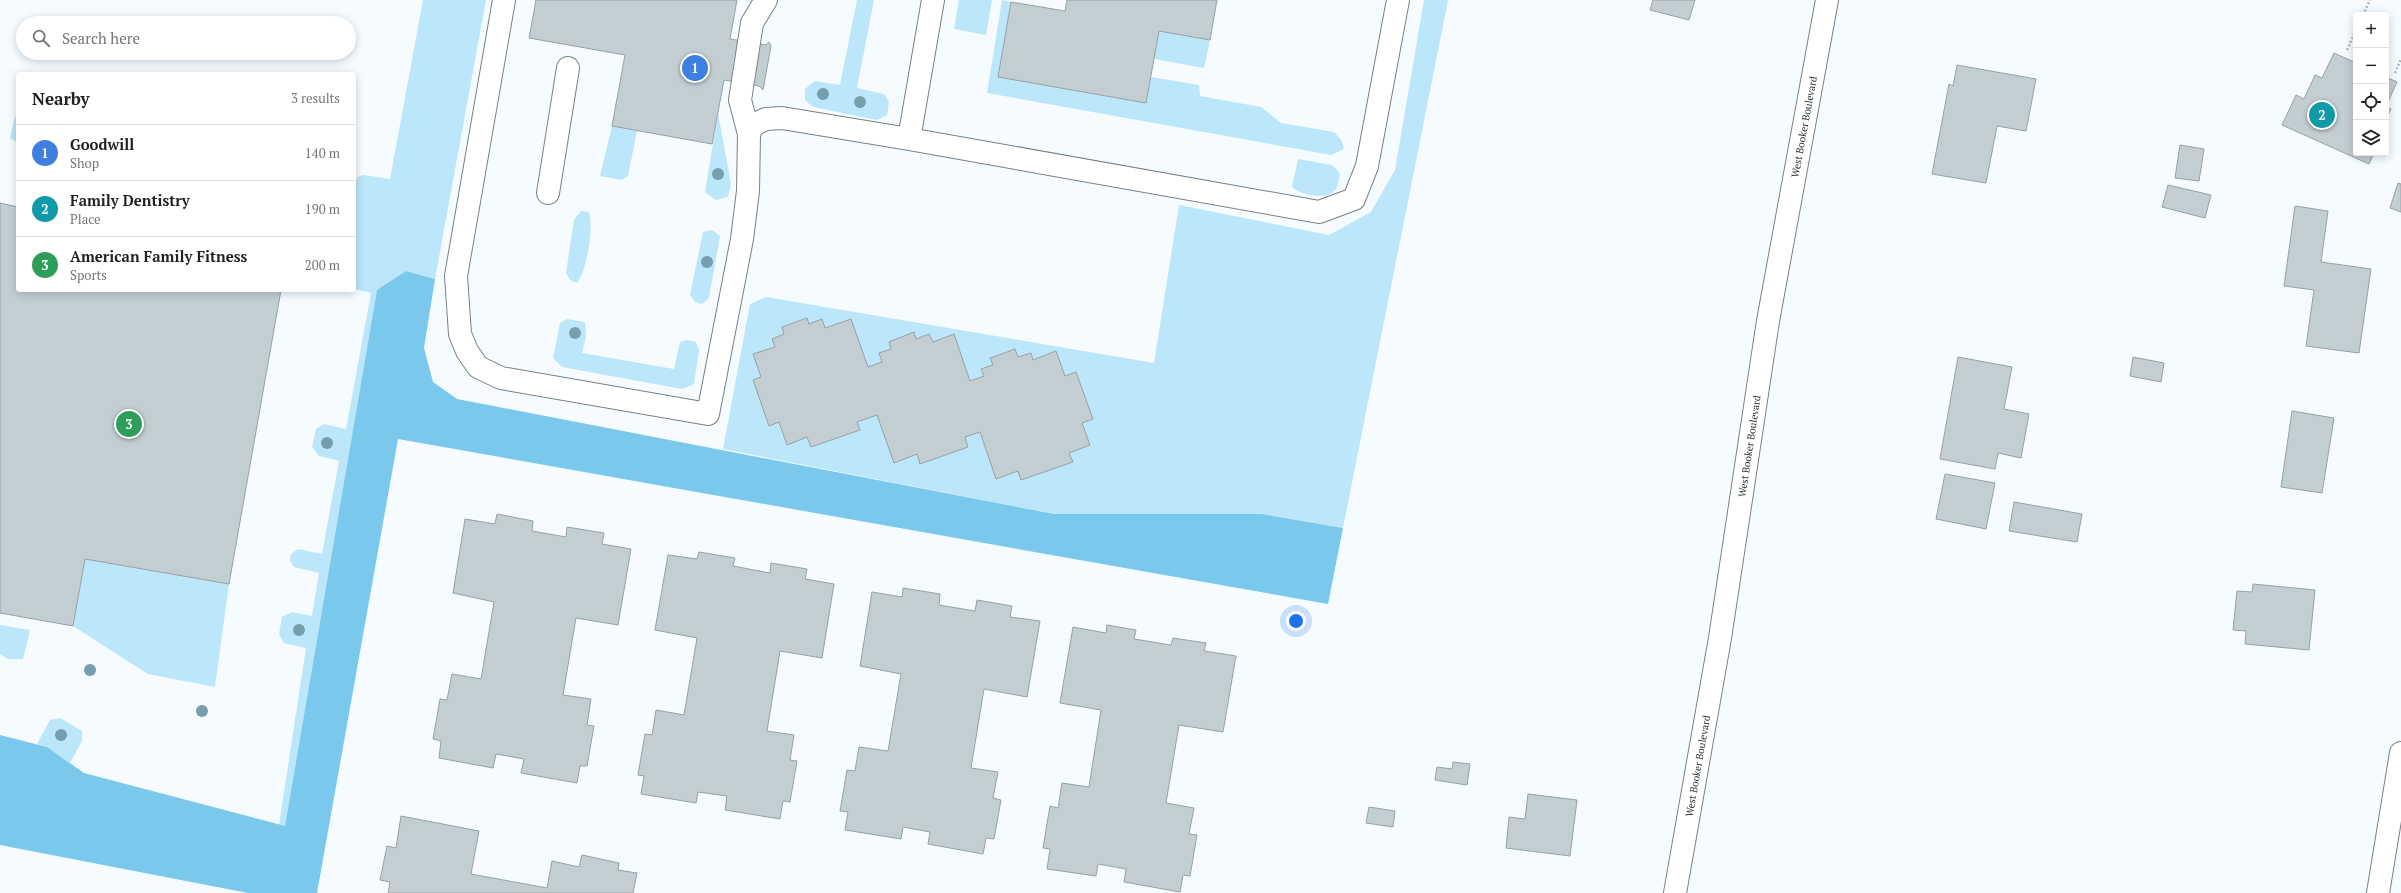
<!DOCTYPE html>
<html lang="en">
<head>
<meta charset="utf-8">
<style>
	body { margin:0; font-family:"PT Serif",serif; background:#f2f2f2; color:#222 }
	.controls { position:absolute; right:12px; top:12px; display:grid; overflow:hidden; border-radius:4px; box-shadow:0 2px 10px #0003 }
	.controls button { width:36px; height:36px; display:grid; place-items:center; padding:0; border:0; border-bottom:1px solid #e0e0e0; background:#fff; color:#222; font:20px sans-serif }
	.you { position:absolute; left:1296px; top:621px; width:14px; height:14px; margin:-10px; border:3px solid #fff; border-radius:50%; background:#1a73e8; box-shadow:0 0 0 6px #1a73e833 }
	.badge { display:grid; place-items:center; width:26px; height:26px; border-radius:50%; background:#0f766e; color:#fff; font-size:13px; font-weight:700 }
	.pin { position:absolute; translate:-50% -50%; border:2px solid #fff; box-shadow:0 1px 4px #0006 }
	.list { margin:0; padding:0; list-style:none }
	h2 { display:flex; justify-content:space-between; align-items:center; height:52px; margin:0; padding:0 16px; font-size:17px }
	h2 small { font-size:13px; font-weight:400; color:#767676 }
	.list li { display:grid; grid-template-columns:26px 1fr auto; gap:12px; align-items:center; box-sizing:border-box; height:56px; padding:0 16px; border-top:1px solid #e0e0e0 }
	.list b { display:block; font-size:15px; white-space:nowrap }
	.list p { margin:0; font-size:13px; white-space:nowrap; color:#767676 }
	.list em { font-size:13px; font-style:normal; color:#767676 }
	.icon { flex:none; width:22px; height:22px; fill:none; stroke:currentColor; stroke-width:2; stroke-linecap:round; stroke-linejoin:round }
	.map { position:relative; flex:none; width:2401px; height:893px; overflow:hidden }
	.search { position:absolute; background:#fff; box-shadow:0 2px 10px #0003; left:16px; top:16px; width:340px; height:44px; display:flex; align-items:center; gap:10px; box-sizing:border-box; padding:0 14px; border-radius:22px; color:#767676; font-size:15px }
	.panel { position:absolute; background:#fff; box-shadow:0 2px 10px #0003; left:16px; top:72px; width:340px; height:220px; border-radius:4px }
	.map>svg:first-child { display:block }
</style>
</head>
<body>
<div class="map">
<svg width="2401" height="893" viewBox="0 0 2401 893">
	<rect width="100%" height="100%" fill="#f5fbff"/>
	<!-- green -->
	<path fill="#bce7fa" d="M423,0H486L435,279L406,271L377,291L285,826L279,825L306,648L284,643L279,634L282,617L292,612L312,616L319,573L294,567L290,561L291,554L298,549L322,554L339,461L319,456L312,447L316,429L324,424L346,429L371,293L354,289V194L357,177L364,175L390,179Z
		M857,0H874L857,88L884,94L889,102L887,115L877,120L813,107L805,100V89L815,81L840,85Z
		M959,0H992L986,35L954,29Z
		M1002,0L1011,2L998,77L1146,103L1151,77L1199,85L1200,96L1261,107L1281,123L1334,132L1342,141L1344,149L1331,155L987,93Z
		M1424,0H1448L1343,528L1262,514H1054L723,449L750,304L766,297L1154,363L1179,205L1329,235L1371,212L1395,170Z
		M1159,31L1210,40L1204,68L1154,59Z
		M718,113L731,184L728,197L716,200L705,192Z
		M18,115V143L10,138L15,117Z
		M612,126L637,131L628,176L622,180L600,176Z
		M1298,159L1332,165L1340,173C1339,177 1338,185 1336,189C1328,201 1300,195 1292,187Z
		M581,211L589,212C594,227 587,270 577,283L570,280L566,273L574,220Z
		M712,230L720,236L709,298L702,304L695,302L690,295L703,232Z
		M567,319L585,322L586,336L582,353L674,369L680,342L687,340L696,342L699,350L694,384L682,389L562,367L553,358L560,323Z
		M85,559L229,584L215,687L148,674L73,626Z
		M0,625L30,630L23,659H8L0,654Z
		M60,718L82,731V741L70,763L47,747L37,744L50,720Z"/>
	<!-- forest -->
	<path fill="#7ac9ec" d="M406,271L435,279L424,348L433,382L457,399L1054,514H1262L1343,528L1328,604L398,439L317,893H248L0,845V735L47,747L84,773L285,826L377,290Z"/>
	<!-- building -->
	<path fill="#c3ced3" stroke="#96a1a6" d="M536,0H737L730,39L766,45L769,42L771,46L763,90L759,86L724,80L712,144L612,126L625,55L529,38Z
		M1067,0H1217L1210,40L1159,31L1146,103L998,77L1011,2L1065,11Z
		M1653,0H1695L1689,20L1650,10Z
		M2334,53L2356,63V153H2374L2369,164L2282,125L2296,95L2304,99L2315,75L2322,78Z
		M1957,65L2036,79L2026,131L1997,126L1986,183L1932,174L1949,84L1953,86Z
		M2386,77L2397,82L2386,106Z
		M2386,107L2391,109L2386,119Z
		M2180,145L2204,149L2199,181L2175,178Z
		M2398,183L2401,184V212L2390,208Z
		M2168,185L2211,195L2205,218L2162,207Z
		M0,203L18,207V290H281L229,584L85,559L73,626L0,613Z
		M2295,206L2328,211L2321,262L2371,269L2359,353L2306,346L2314,290L2284,286Z
		M807,318L809,324L822,319L825,328L851,319L868,367L882,362L879,353L891,349L889,342L914,332L916,339L929,334L933,342L954,334L970,381L984,376L981,369L993,365L990,358L999,355L1015,349L1018,357L1031,353L1033,360L1056,351L1065,376L1076,372L1093,419L1082,423L1090,445L1069,453L1073,462L1021,480L1018,471L996,479L980,432L965,437L968,447L920,464L917,454L894,463L877,415L857,422L860,430L811,447L807,437L787,445L779,422L769,426L753,380L761,377L753,354L775,347L772,339L784,334L782,327Z
		M1958,357L2012,367L2004,409L2029,414L2021,458L1998,453L1995,469L1940,459Z
		M2133,357L2164,363L2161,382L2130,376Z
		M2292,411L2334,418L2322,493L2281,487Z
		M1945,474L1995,483L1986,529L1936,519Z
		M2014,502L2082,514L2077,542L2009,531Z
		M497,514L533,521L532,531L566,537L567,527L604,533L602,544L631,549L618,625L576,618L563,695L591,699L587,725L594,726L587,766H580L577,783L521,773L524,759L496,754L493,768L439,758L441,741L433,739L440,699L447,700L452,674L481,679L494,602L453,593L465,519L495,524Z
		M699,552L735,558L733,566L770,573L771,563L807,569L805,579L834,584L822,658L780,651L767,731L794,735L790,760L797,761L790,802L783,801L780,819L725,810L727,796L698,792L696,803L641,794L644,776L638,775L645,734L652,735L656,710L684,715L697,638L655,630L668,555L697,559Z
		M2253,584L2315,590L2309,650L2245,644L2246,631L2233,630L2237,591L2252,592Z
		M903,588L940,594L939,605L975,611L977,600L1012,606L1010,617L1040,621L1027,697L984,689L971,768L998,772L993,798L1001,800L994,839L986,838L983,854L928,844L930,832L903,827L901,839L845,830L848,812L840,811L847,770L855,771L859,747L888,751L901,674L860,666L872,592L902,597Z
		M1107,625L1136,630L1134,639L1171,645L1173,638L1206,643L1204,651L1236,656L1223,732L1179,725L1166,803L1194,808L1189,834L1197,835L1190,876L1183,875L1180,892L1124,882L1126,869L1098,864L1096,876L1047,869L1050,849L1043,848L1050,806L1058,808L1062,783L1089,787L1101,710L1060,703L1073,627L1106,633Z
		M1453,762L1470,764L1467,785L1435,780L1437,767L1452,769Z
		M1528,794L1577,800L1570,856L1506,848L1509,817L1525,819Z
		M1369,807L1395,811L1393,827L1366,823Z
		M401,816L479,831L471,874L547,888L552,861L579,867L582,855L619,863L618,870L637,873L633,893H388L390,882L380,880L387,846L396,848Z"/>
	<g fill="none" stroke-linecap="round" stroke-linejoin="round">
		<!-- service casing -->
		<g stroke="#778186" stroke-width="24">
			<path id="service" d="M504,0L456,276L460,334L467,351L478,367L501,378L708,414L742,239L748,191L749,134L753,125L766,119L782,118L909,139L933,0
				M749,134L740,100L752,23L766,0
				M909,139L1319,212L1354,199L1367,166L1398,0
				M548,193L568,68"/>
		</g>
		<!-- minor casing -->
		<g stroke="#778186" stroke-width="24">
			<g id="minor">
				<path id="s1" d="M1675,893L1720,638L1768,321L1827,0"/>
				<path d="M2378,893L2401,753"/>
			</g>
		</g>
		<!-- path -->
		<path stroke="#b2b7bb" stroke-width="2.5" stroke-dasharray="2 2" stroke-linecap="butt" d="M2363,15L2370,0
			M2347,50L2356,30
			M2395,73L2401,59"/>
		<!-- service -->
		<use href="#service" stroke="#fff" stroke-width="22"/>
		<!-- minor -->
		<use href="#minor" stroke="#fff" stroke-width="22"/>
	</g>
	<!-- trees -->
	<g fill="#769eac">
		<circle cx="823" cy="94" r="6"/>
		<circle cx="860" cy="102" r="6"/>
		<circle cx="718" cy="174" r="6"/>
		<circle cx="707" cy="262" r="6"/>
		<circle cx="575" cy="333" r="6"/>
		<circle cx="327" cy="443" r="6"/>
		<circle cx="299" cy="630" r="6"/>
		<circle cx="90" cy="670" r="6"/>
		<circle cx="202" cy="711" r="6"/>
		<circle cx="61" cy="735" r="6"/>
	</g>
	<g text-anchor="middle" dominant-baseline="central" stroke-width="4" stroke-linejoin="round" paint-order="stroke">
		<!-- street labels -->
		<g font-size="10" fill="#2a2f31" stroke="#fff">
			<text stroke="none"><textPath href="#s1" startOffset="777">West Booker Boulevard</textPath></text>
			<text stroke="none"><textPath href="#s1" startOffset="453">West Booker Boulevard</textPath></text>
			<text stroke="none"><textPath href="#s1" startOffset="129">West Booker Boulevard</textPath></text>
		</g>
	</g>
</svg>
<div class="controls">
<button>+</button>
<button>−</button>
<button><svg class="icon" aria-label="locate" viewBox="0 0 24 24"><circle cx="12" cy="12" r="6"/><path d="M12 2v4M12 18v4M2 12h4M18 12h4"/></svg></button>
<button><svg class="icon" aria-label="layers" viewBox="0 0 24 24"><path d="M12 4l9 5-9 5-9-5zM3 14l9 5 9-5"/></svg></button>
</div>
<div class="you"></div>
<div class="pin badge" style="left:695px;top:68px;background:#3f7fe0">1</div>
<div class="pin badge" style="left:2322px;top:115px;background:#0f9aa8">2</div>
<div class="pin badge" style="left:129px;top:424px;background:#2e9e5b">3</div>
<div class="search"><svg class="icon" aria-label="search" viewBox="0 0 24 24"><circle cx="10" cy="10" r="6"/><path d="M15 15l6 6"/></svg>Search here</div>
<section class="panel">
<h2>Nearby<small>3 results</small></h2>
<ul class="list">
<li><span class="badge" style="background:#3f7fe0">1</span><div><b>Goodwill</b><p>Shop</p></div><em>140 m</em></li>
<li><span class="badge" style="background:#0f9aa8">2</span><div><b>Family Dentistry</b><p>Place</p></div><em>190 m</em></li>
<li><span class="badge" style="background:#2e9e5b">3</span><div><b>American Family Fitness</b><p>Sports</p></div><em>200 m</em></li>
</ul>
</section>
</div>
</body>
</html>
